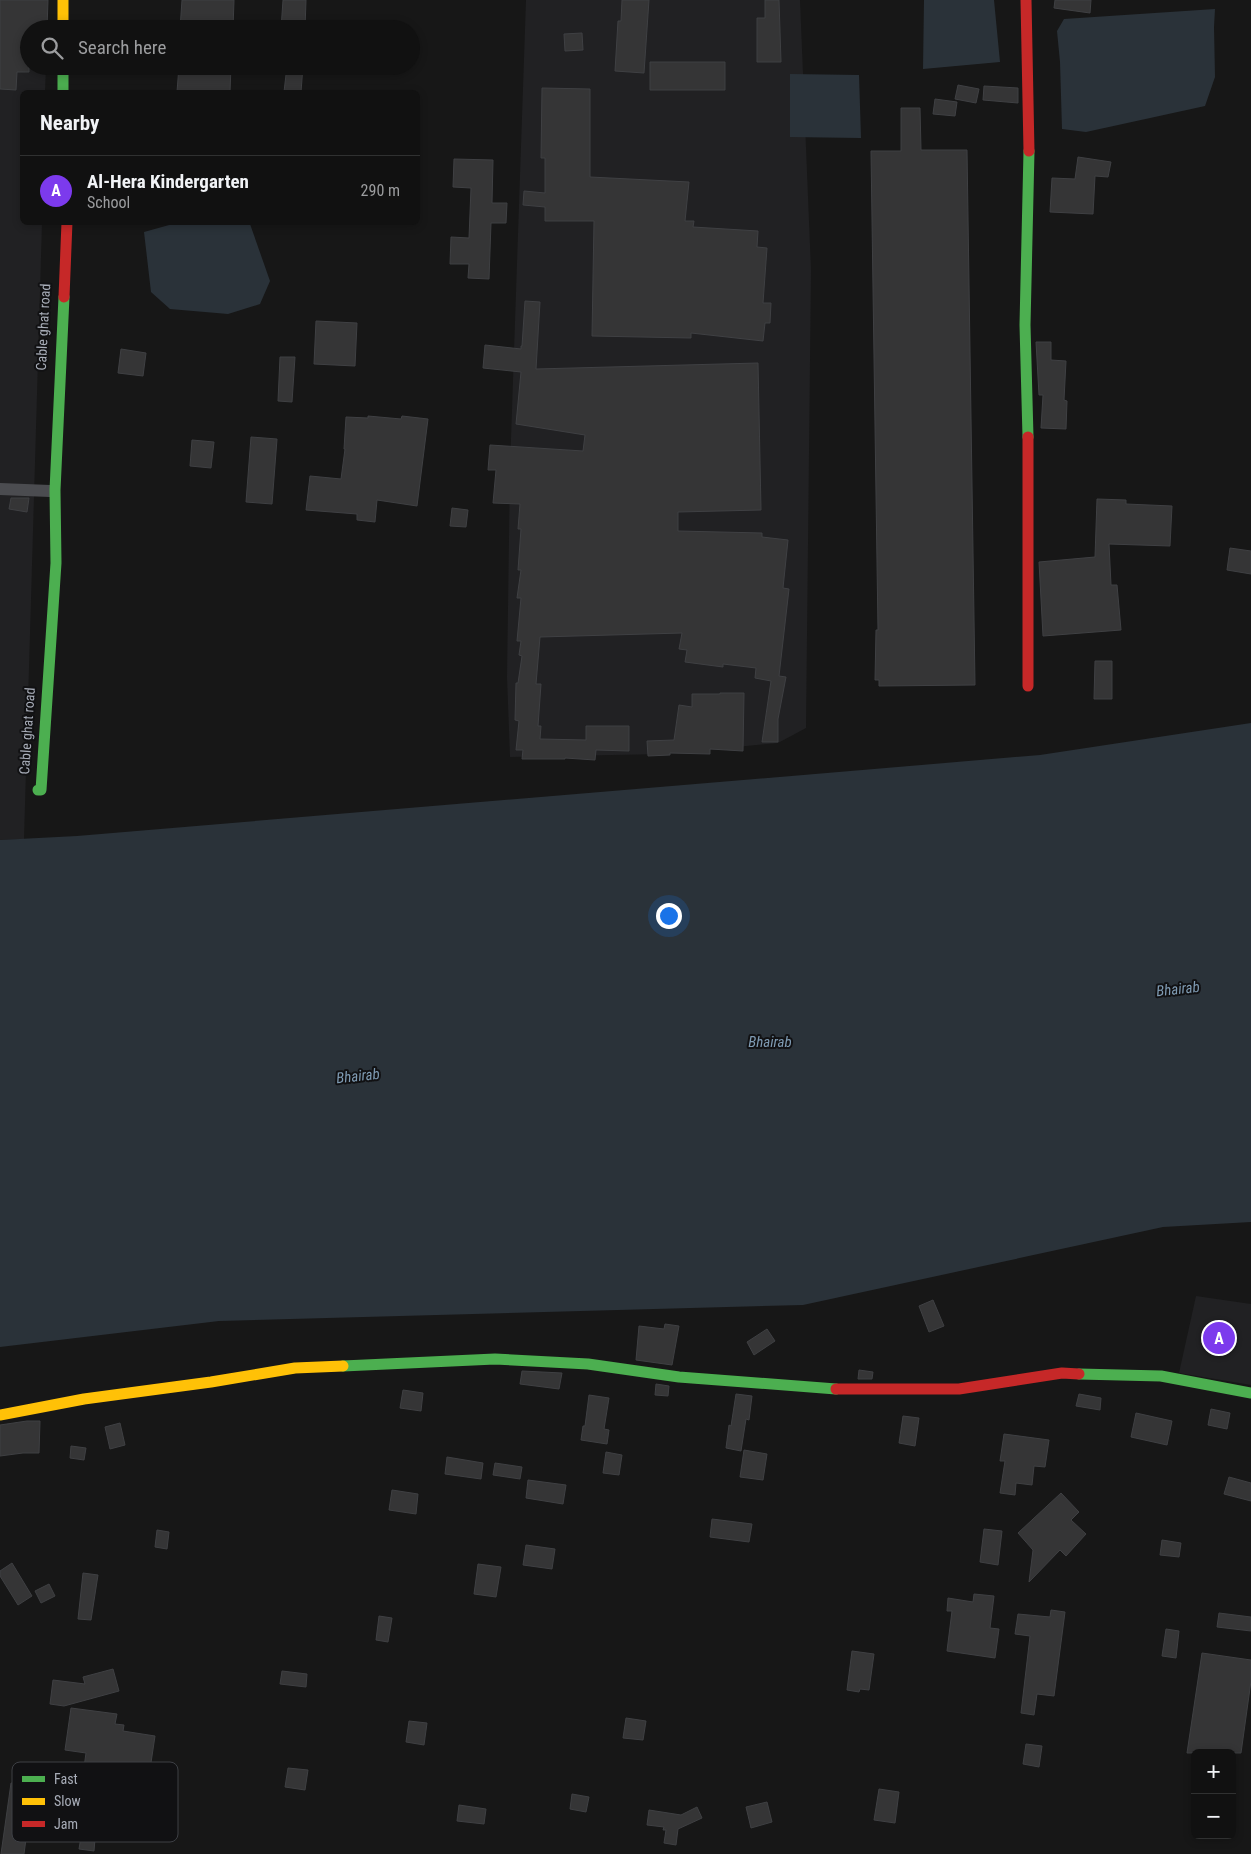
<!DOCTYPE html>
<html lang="en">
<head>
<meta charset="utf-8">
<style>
	body { margin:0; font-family:"Roboto Condensed",sans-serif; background:#1e1f1f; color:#f1f3f6 }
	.controls { position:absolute; right:15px; bottom:15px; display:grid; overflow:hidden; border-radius:8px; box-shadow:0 2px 8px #0003 }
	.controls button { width:45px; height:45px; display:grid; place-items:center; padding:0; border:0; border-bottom:1px solid #303131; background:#111; color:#f1f3f6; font:25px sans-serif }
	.you { position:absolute; left:668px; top:915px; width:18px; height:18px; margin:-12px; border:4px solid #fff; border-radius:50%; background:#1a73e8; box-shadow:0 0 0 8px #1a73e833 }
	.badge { display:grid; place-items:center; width:32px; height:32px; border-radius:50%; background:#7c3aed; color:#fff; font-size:16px; font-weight:700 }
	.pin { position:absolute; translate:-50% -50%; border:2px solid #fff; box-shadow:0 1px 5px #0006 }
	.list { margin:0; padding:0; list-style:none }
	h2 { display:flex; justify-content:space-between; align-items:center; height:65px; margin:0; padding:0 20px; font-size:21px }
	h2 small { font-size:16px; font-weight:400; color:#9c9d9f }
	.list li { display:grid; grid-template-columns:32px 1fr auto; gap:15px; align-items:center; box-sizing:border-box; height:70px; padding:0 20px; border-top:1px solid #303131 }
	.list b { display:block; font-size:19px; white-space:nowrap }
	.list p { margin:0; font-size:16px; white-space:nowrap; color:#9c9d9f }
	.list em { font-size:16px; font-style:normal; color:#9c9d9f }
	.icon { flex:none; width:28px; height:28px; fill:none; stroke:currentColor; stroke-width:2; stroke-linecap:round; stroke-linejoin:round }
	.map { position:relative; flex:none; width:1251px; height:1854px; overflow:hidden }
	.search { position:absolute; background:#111; box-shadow:0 2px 8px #0003; left:20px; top:20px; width:400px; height:55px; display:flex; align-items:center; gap:12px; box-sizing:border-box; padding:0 18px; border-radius:28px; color:#9c9d9f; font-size:19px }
	.panel { position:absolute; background:#111; box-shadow:0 2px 8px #0003; left:20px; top:90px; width:400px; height:135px; border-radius:8px }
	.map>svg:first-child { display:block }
</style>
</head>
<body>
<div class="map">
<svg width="1251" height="1854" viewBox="0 0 1251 1854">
	<rect width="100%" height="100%" fill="#171717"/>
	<!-- built -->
	<path fill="#212123" d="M0,0L29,29V66H46L45,92H22V222L42,223L24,839L0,840Z
		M526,0H800L811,270L806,728L778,743L664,754L510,757L507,677L510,468Z
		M1196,1296L1251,1304V1385L1179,1373Z"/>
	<!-- water -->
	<path fill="#2a3239" d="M924,0H994L1000,62L923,69Z
		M1215,9L1214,27L1215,77L1205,106L1086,132L1062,129L1060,62L1057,31L1064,19Z
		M790,74L859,75L861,138L790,137Z
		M180,222L250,224L270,281L260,304L228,314L170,309L151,292L144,232Z
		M1251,723V1222L1163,1227L803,1305L219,1321L0,1347V840L77,836L1040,755Z"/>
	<!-- building -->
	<path fill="#353536" stroke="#3f4043" d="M0,0H48L47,29H29V72H17L16,90L0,89Z
		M182,0H234L233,29H180Z
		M283,0H306L305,29H281Z
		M622,0H649L644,73L615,71L618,21H621Z
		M765,0H779L781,62H757V18H765Z
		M1055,0H1091L1090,13L1054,8Z
		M582,33L583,50L565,51L564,34Z
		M650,62H725V90H650Z
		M179,66H231L230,92H177Z
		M287,66H303L301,92H284Z
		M958,85L979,89L976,103L955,99Z
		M984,86L1018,88V103L983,100Z
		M542,88L590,89V177L689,182L685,221H694L693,227L758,231L757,247L767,248L763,303H771L770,323H765L763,341L691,333V338L592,336L594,221H545V207L523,205L524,191L545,193V158H541Z
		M935,99L957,102L955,116L933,114Z
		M901,108H920L921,150H967L975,685L879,686V680H875L876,630H878L871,151H901Z
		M1078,157L1111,162L1108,177L1095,176L1093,214L1050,212L1052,178L1075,179Z
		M454,159L493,160L492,203H507L506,223H491L489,279L468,278L469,264H450L451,237L469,238L471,188L453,187Z
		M525,301L540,302L536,369L758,363L761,510L678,512V531L762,533V537L788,540L783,588L789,589L779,676L786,677L778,719V742H762L771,681L755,678L756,668L723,664V667L685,662L687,650L679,649L682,633L540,637L536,684H541L538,726H541L540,739L586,740V726H629V751L596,750L595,760L565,758V759H522L523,750H516L519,721L515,720L516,683H518L522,656L519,655L521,641H517L521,598H517L521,570H518L521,529H518L520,504L493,503L496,470H488L490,445L583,451L585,435L516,424L521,372L483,368L485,345L521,349V346H522Z
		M316,321L357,323L355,366L314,364Z
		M1036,342H1051V360L1066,361L1064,400L1067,401L1066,429L1041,428L1043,395H1039Z
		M121,349L146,353L143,376L118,373Z
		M280,357H295L292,402L278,401Z
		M368,416L401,419L402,416L428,419L417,506L377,500L375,522L357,520V514L306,510L310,476L341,479L345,449H344L346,417L368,418Z
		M251,437L277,439L272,504L246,502Z
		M192,440L214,442L211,468L190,466Z
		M11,498H29L27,512L9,509Z
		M1097,499L1126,500V504L1172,506L1170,546L1109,544L1111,585H1117L1121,630L1043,636L1039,562L1095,557Z
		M452,508L468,510L466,527L450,526Z
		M1230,548L1251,551V574L1227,570Z
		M1095,661H1112V699H1094Z
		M720,693H744L743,751L710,749V754L670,753V755L648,756L647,741L674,740L679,705L692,707V694H720Z
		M933,1300L944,1326L929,1332L919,1306Z
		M665,1324L679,1326L672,1365L636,1360L639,1326L664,1329Z
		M767,1329L775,1341L754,1355L747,1342Z
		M859,1370L873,1372L872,1379H858Z
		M522,1371L562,1373L559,1389L520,1384Z
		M656,1384L669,1386L668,1396L655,1395Z
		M403,1390L423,1393L421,1411L400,1408Z
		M736,1394L752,1396L749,1420L746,1419L741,1451L726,1448L729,1425L731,1426Z
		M1079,1394L1101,1398L1100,1410L1076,1406Z
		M589,1395L609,1398L604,1429L609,1430L607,1444L581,1440L583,1426H585Z
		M1211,1409L1230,1413L1227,1429L1208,1425Z
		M1136,1413L1172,1421L1167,1445L1131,1437Z
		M903,1416L919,1418L915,1446L899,1443Z
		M27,1421H40L39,1453H23L0,1456V1425Z
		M120,1423L125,1445L110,1449L105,1427Z
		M1004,1434L1049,1440L1045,1467L1034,1466L1032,1485L1016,1483L1015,1495L1000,1493L1005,1461H1000Z
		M71,1446L86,1448L84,1460L70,1458Z
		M744,1450L767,1454L763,1480L740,1477Z
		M606,1452L622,1455L619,1475L603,1473Z
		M447,1457L483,1463L481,1479L445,1474Z
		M495,1463L522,1467L520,1479L493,1475Z
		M1229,1477L1251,1483V1501L1224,1494Z
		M528,1480L566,1485L563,1504L526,1498Z
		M392,1490L418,1494L416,1514L389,1510Z
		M1061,1493L1079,1512L1071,1520L1086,1534L1066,1556L1060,1550L1029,1582L1033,1550L1018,1533Z
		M712,1519L752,1524L749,1542L710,1537Z
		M984,1529L1002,1531L998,1565L980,1562Z
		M157,1530L169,1532L167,1549L155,1547Z
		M1162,1540L1181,1543L1179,1557L1160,1555Z
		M526,1545L555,1549L552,1569L523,1565Z
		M12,1563L32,1596L18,1605L0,1576V1571Z
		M478,1564L501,1567L496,1597L474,1594Z
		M83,1573L98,1575L91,1620L78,1619Z
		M49,1584L55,1596L41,1603L35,1591Z
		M974,1594L994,1596L990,1628L999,1629L995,1658L947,1651L952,1611H947L948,1598L973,1602Z
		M1051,1610L1065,1612L1054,1696L1037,1694L1034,1715L1021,1713L1030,1636L1015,1634L1018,1614L1050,1617Z
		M1219,1613L1251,1617V1631L1217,1627Z
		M379,1616L392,1618L388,1642L376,1640Z
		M1166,1629L1179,1631L1176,1658L1162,1656Z
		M852,1651L874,1654L869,1690L860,1689L859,1692L847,1690Z
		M1202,1653L1251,1660V1681L1241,1753H1187Z
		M113,1669L119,1691L64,1706L50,1704L53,1680L85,1684L83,1677Z
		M282,1671L307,1674L306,1687L280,1684Z
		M71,1708L117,1714L115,1724L124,1725L123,1731L155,1736L149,1776L127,1773L126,1776L119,1775L115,1801L80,1796L86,1753L65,1750Z
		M626,1718L646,1721L643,1740L623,1738Z
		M409,1721L427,1723L424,1745L406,1742Z
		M1026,1744L1042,1746L1039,1767L1023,1764Z
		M288,1768L308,1770L305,1790L285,1787Z
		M11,1783L33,1786L24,1854H1Z
		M879,1789L899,1792L895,1823L874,1820Z
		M572,1794L589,1797L586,1812L570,1809Z
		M767,1802L772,1822L751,1828L746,1807Z
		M459,1805L486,1809L484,1824L457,1821Z
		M697,1807L702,1818L678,1829L676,1845L664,1843L666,1830H663L664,1827L647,1825L649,1810L681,1815Z
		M81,1837L95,1839L94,1851L79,1849Z"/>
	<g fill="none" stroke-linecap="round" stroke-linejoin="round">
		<!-- street -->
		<path stroke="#4b4c50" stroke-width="12" d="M0,489L50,491"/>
		<!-- fast -->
		<path stroke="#4caf50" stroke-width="11" d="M63,66V92
			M1028,437L1025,325L1029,151
			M38,790H41L56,563L55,490L64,297
			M343,1366L495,1359L588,1364L679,1377L836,1389
			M1079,1374L1161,1376L1251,1393"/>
		<!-- slow -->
		<path stroke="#ffc107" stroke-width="11" d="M63,0V29
			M0,1415L84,1399L211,1382L295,1368L343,1366"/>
		<!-- jam -->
		<path stroke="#c62828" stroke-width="11" d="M1026,0L1029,151
			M64,297L67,222
			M1028,437V686
			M836,1389H959L1062,1373L1079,1374"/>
	</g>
	<g text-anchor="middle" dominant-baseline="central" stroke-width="4" stroke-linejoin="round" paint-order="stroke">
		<!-- street labels -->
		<g font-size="14" fill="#a8adb8" stroke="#111113">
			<text transform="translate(43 327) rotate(-87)">Cable ghat road</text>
			<text transform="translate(27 731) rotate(-86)">Cable ghat road</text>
		</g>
		<!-- water labels -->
		<g font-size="15" font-style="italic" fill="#7f9bb3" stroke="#111113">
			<text transform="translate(1178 989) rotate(-6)">Bhairab</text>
			<text x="770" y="1042">Bhairab</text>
			<text transform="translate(358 1076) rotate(-6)">Bhairab</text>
		</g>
	</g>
	<!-- legend -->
	<rect x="12" y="1762" width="166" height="80" rx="8" fill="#111113" stroke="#3e4045" stroke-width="1"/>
	<rect x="22" y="1776" width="23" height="6" fill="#4caf50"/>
	<rect x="22" y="1798" width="23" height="7" fill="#ffc107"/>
	<rect x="22" y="1821" width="23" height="6" fill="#c62828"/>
	<g font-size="14" fill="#a8adb8">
		<text x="54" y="1784">Fast</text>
		<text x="54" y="1806">Slow</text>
		<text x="54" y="1829">Jam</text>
	</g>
</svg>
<div class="controls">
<button>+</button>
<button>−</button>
</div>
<div class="you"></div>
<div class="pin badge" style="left:1219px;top:1338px">A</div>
<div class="search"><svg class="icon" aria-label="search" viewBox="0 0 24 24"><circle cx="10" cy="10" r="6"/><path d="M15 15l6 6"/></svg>Search here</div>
<section class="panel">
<h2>Nearby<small></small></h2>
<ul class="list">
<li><span class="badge">A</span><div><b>Al-Hera Kindergarten</b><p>School</p></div><em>290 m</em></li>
</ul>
</section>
</div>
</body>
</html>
